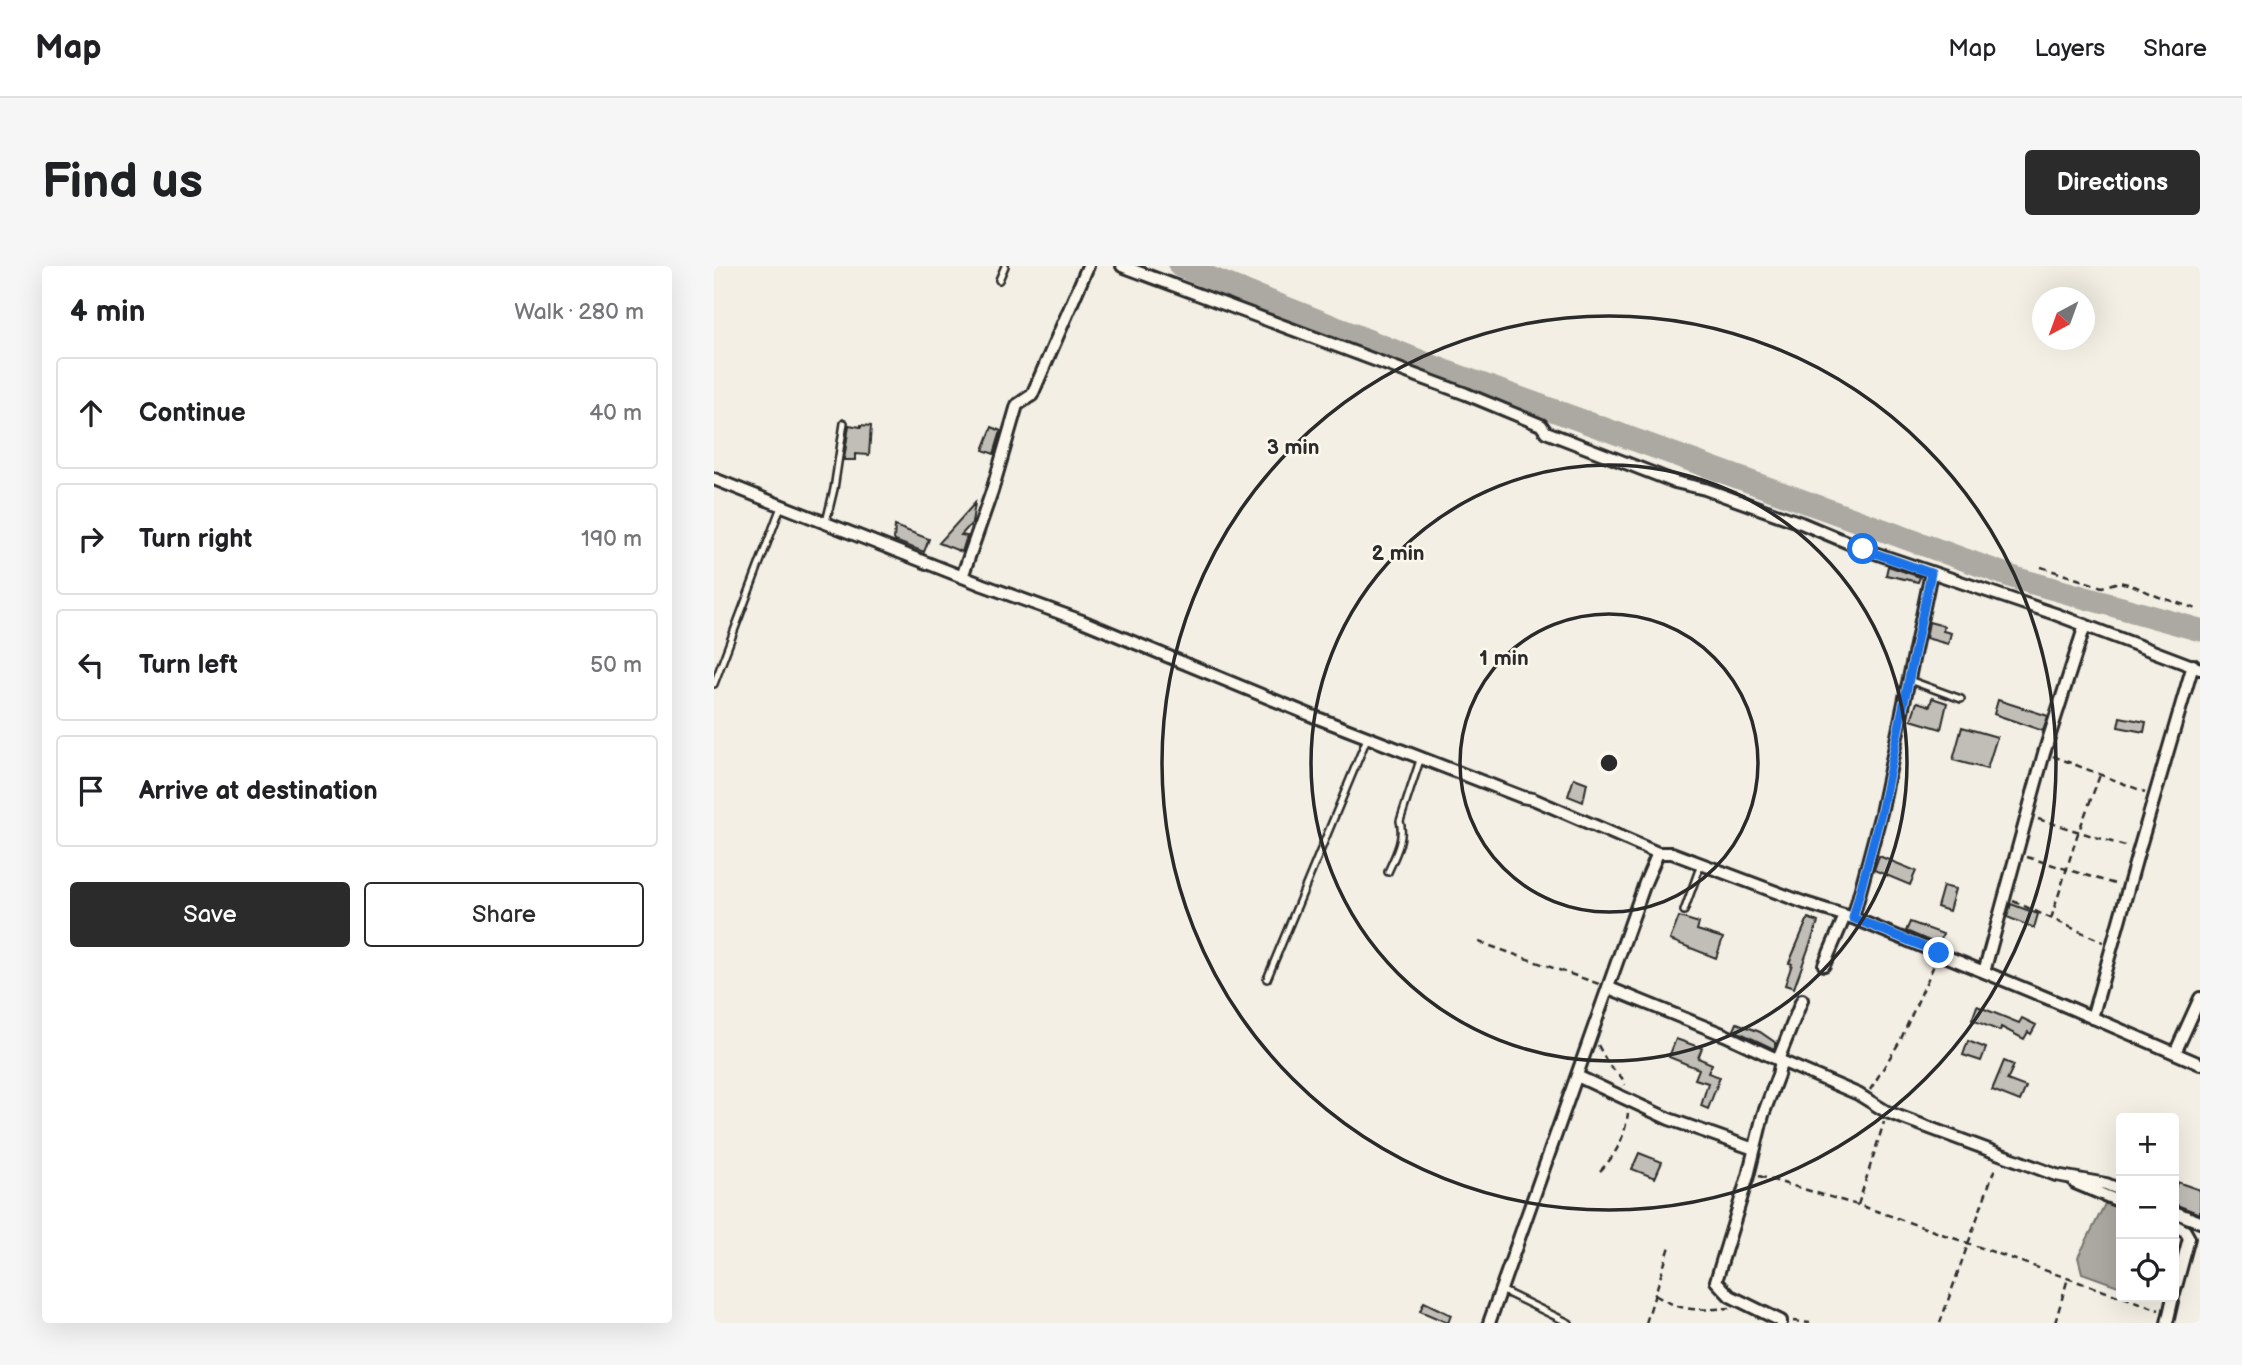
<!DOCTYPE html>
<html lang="en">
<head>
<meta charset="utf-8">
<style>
	body { margin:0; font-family:"Balsamiq Sans",sans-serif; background:#f6f6f6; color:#202124 }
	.controls { position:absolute; right:21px; bottom:21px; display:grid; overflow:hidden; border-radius:7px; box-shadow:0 7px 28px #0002 }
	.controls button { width:63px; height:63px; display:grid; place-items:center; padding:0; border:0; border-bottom:2px solid #e0e0e0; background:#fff; color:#202124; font:35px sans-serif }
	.compass { position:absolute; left:1318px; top:21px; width:63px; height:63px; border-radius:50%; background:#fff; box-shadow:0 7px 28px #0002; rotate:221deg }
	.stop { position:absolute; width:21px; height:21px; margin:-16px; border:5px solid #1a73e8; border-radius:50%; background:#fff }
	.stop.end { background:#1a73e8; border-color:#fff; box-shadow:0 2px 7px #0008 }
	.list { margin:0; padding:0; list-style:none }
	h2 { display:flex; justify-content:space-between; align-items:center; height:91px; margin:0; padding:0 28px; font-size:30px }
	h2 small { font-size:23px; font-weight:400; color:#757577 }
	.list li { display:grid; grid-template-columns:46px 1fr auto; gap:21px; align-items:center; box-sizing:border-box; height:112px; margin:0 14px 14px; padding:0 14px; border:2px solid #e0e0e0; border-radius:7px }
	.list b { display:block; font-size:26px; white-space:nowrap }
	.list em { font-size:23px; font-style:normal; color:#757577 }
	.actions { display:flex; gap:14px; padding:21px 28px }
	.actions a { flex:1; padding:16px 0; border:2px solid #2b2b2b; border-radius:7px; text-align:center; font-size:24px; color:#2b2b2b }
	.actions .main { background:#2b2b2b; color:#fff }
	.icon { flex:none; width:38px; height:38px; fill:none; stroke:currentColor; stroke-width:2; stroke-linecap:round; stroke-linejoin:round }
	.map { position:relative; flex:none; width:1486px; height:1057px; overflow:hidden; border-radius:7px }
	header { display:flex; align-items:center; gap:42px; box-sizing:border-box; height:98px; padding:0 35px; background:#fff; border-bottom:2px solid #e0e0e0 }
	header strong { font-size:33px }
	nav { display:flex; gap:38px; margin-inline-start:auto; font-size:24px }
	.intro { display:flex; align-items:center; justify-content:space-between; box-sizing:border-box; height:168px; padding:0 42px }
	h1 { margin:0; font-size:49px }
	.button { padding:18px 32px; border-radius:7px; background:#2b2b2b; color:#fff; font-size:24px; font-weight:700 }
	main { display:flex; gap:42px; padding:0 42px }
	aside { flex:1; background:#fff; border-radius:7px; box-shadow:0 7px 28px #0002 }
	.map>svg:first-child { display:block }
</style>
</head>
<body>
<header>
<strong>Map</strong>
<nav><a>Map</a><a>Layers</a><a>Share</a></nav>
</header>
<div class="intro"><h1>Find us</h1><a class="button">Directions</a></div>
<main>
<aside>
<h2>4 min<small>Walk · 280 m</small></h2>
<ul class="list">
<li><svg class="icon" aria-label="ahead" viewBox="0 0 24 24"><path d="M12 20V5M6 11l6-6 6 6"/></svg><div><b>Continue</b></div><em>40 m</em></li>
<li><svg class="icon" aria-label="right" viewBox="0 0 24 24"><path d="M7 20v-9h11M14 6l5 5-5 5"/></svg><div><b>Turn right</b></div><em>190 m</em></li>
<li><svg class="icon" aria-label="left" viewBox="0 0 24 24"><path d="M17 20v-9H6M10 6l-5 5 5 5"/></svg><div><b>Turn left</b></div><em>50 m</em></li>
<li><svg class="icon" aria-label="arrive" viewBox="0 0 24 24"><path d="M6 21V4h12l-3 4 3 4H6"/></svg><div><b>Arrive at destination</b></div></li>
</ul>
<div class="actions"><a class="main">Save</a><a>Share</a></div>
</aside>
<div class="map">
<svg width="1486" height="1057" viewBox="0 0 1486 1057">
	<rect width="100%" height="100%" fill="#f3efe4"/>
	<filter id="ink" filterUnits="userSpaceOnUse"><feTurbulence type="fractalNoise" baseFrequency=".0143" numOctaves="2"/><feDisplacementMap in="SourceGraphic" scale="14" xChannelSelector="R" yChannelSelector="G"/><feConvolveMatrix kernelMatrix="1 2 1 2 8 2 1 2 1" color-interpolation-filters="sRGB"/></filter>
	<g filter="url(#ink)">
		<!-- water -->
		<path fill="#aca9a2" stroke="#787772" stroke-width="2" d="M1391,938L1407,942V1021L1368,1007L1364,991Z"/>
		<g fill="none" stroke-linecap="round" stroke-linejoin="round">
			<!-- river -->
			<path stroke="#aca9a2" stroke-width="23" d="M466,0L731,105L1304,313L1486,364"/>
		</g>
		<!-- building -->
		<path fill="#c0beb6" stroke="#2b2b2b" stroke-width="2" d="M135,159L147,161V159L157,160L155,189L141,188V194H130Z
			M278,161L287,165L280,188L269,184Z
			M261,237L258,257L247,269L253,270L248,286L225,277Z
			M181,260L215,273L210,286L181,275L180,273Z
			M1174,300L1206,311L1204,316L1172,309Z
			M1215,356L1230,360L1229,365L1237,367L1234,378L1212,372Z
			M1218,432L1233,437L1227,463L1197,454L1203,436L1216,440Z
			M1284,434L1334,450L1329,465L1280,448Z
			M1406,451L1432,456L1430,466L1404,461Z
			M1248,461L1283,471L1273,503L1239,494Z
			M860,512L873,517L869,536L854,530Z
			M1165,590L1202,605L1196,619L1160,604Z
			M1229,620L1241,623L1235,645L1223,641Z
			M1297,638L1324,648L1320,662L1293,651Z
			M965,651L985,657L983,664L1009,672L1002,692L956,674Z
			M1094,652L1104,656L1080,722L1071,719L1078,698L1075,697Z
			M1196,656L1229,668L1225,679L1192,665Z
			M1263,740L1305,757L1308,752L1322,759L1317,768L1314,766L1310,773L1287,761L1286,765L1258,754Z
			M1023,757L1046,766L1062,777L1060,783L1020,764Z
			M962,773L988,782L984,792L998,798L994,807L1006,811L994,843L987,840L994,817L981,813L985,803L955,791Z
			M1254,775L1272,782L1267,795L1249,789Z
			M1290,795L1300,799L1293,814L1312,821L1306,835L1278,824Z
			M925,887L948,896L941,912L918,903Z
			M1463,916L1486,924V948L1460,938V927Z
			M710,1036L737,1049L734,1057L706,1045Z"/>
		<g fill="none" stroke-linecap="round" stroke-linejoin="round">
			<!-- lane casing -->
			<g stroke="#2b2b2b" stroke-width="10">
				<path id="lane" d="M285,14L291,0
					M112,256L120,223L130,157
					M1195,414L1247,433
					M0,418L68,238
					M674,606C681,590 691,573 686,555L707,491
					M970,645L987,598
					M553,713L654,470
					M787,1024L855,1057"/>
			</g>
			<!-- street casing -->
			<g stroke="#2b2b2b" stroke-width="16">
				<path id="street" d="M408,0L752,128L827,159L832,166L961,216L991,223L1087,257L1149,283L1341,348L1486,403
					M0,213L269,319L368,355L601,451L808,531L819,533L944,587H958L1091,637L1139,652L1333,732L1486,798
					M248,311L278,225L303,139L318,129L374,0
					M1139,652L1167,547L1217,307
					M1110,699L1131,650
					M1270,706L1330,487L1371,359
					M895,722L1011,769L1067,795L1064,809L1049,849L1034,910L1002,1015L1016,1030L1067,1055V1057
					M1378,752L1424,587L1479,399
					M1461,787L1486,732
					M1064,794L1088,734
					M1067,795L1144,828L1173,846L1342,909L1392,918L1407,924
					M863,810L955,853L1040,883
					M1361,917L1407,936
					M1460,946L1486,956
					M1460,959L1471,965L1475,972L1460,1028
					M775,1057L931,617L944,587
					M1453,1057L1459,1031"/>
			</g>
			<!-- path -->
			<path stroke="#2b2b2b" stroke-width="2.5" stroke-dasharray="7 5" stroke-linecap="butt" d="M1327,301L1388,321L1405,316L1418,319L1445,331L1486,344
				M1339,490L1431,526
				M1324,553L1414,581
				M1313,591L1404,619
				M1299,635L1389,676
				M1337,653L1363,570L1386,509
				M765,676L885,718
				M884,779L894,798L908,812L911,819
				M1156,824L1186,775L1221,697
				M886,905C903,888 911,870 914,847
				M1045,910L1157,943L1407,1031
				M1144,939L1170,856
				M941,1029C970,1047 983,1044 1016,1042
				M1409,1031L1445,1044
				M1079,1055L1096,1057
				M932,1057L957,977
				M1226,1057L1282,899
				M1341,1057L1354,1012"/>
			<!-- lane -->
			<use href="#lane" stroke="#fbf7ec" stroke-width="5"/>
			<!-- street -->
			<use href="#street" stroke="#fbf7ec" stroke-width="10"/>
		</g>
	</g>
	<g fill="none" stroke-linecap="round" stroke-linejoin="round" filter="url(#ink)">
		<!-- route -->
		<path stroke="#1a73e8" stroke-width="9" d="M1149,283L1217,307L1167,547L1139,652L1225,687"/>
	</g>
	<!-- distance rings -->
	<g fill="none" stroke="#2b2b2b" stroke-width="3.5">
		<circle cx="895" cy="497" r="149"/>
		<circle cx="895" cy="497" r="298"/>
		<circle cx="895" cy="497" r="447"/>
	</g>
	<circle cx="895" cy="497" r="10" fill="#2b2b2b" stroke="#fbf7ec" stroke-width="3.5"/>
	<g font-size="21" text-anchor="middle" font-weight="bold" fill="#2b2b2b" stroke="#fbf7ec" stroke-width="5" stroke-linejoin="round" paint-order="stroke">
		<text x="579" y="188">3 min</text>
		<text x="684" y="294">2 min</text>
		<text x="790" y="399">1 min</text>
	</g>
</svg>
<div class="controls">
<button>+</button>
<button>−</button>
<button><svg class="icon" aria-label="locate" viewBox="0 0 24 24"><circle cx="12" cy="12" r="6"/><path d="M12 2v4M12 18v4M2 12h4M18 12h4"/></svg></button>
</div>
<svg class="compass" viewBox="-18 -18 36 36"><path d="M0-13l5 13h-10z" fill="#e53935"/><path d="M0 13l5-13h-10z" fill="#757577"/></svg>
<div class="stop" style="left:1149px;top:283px"></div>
<div class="stop end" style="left:1225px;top:687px"></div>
</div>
</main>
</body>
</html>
